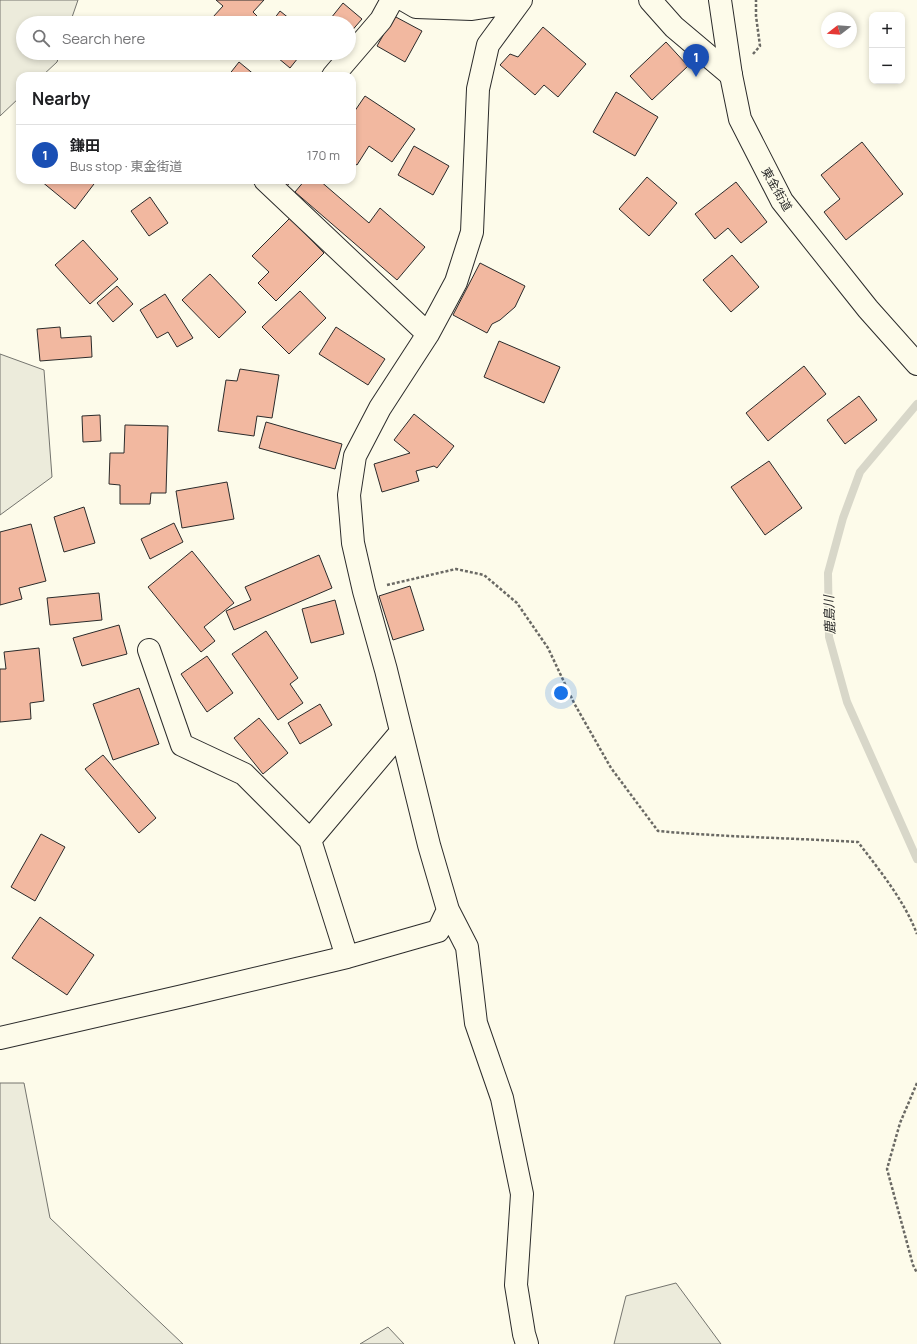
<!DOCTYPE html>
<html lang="en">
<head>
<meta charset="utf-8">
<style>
	body { margin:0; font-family:Manrope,"Noto Sans JP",sans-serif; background:#f6f6f6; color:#202124 }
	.controls { position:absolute; right:12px; top:12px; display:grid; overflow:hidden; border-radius:8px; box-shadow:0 2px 6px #0003 }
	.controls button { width:36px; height:36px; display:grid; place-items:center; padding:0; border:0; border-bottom:1px solid #e0e0e0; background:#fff; color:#202124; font:20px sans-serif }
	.compass { position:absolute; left:821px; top:12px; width:36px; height:36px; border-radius:50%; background:#fff; box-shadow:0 2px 6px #0003; rotate:253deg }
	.you { position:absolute; left:561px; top:693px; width:14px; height:14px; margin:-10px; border:3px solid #fff; border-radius:50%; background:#1a73e8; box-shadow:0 0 0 6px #1a73e833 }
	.badge { display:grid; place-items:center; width:26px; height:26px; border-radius:50%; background:#7c3aed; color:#fff; font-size:13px; font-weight:700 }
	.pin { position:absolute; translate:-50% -33px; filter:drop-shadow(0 1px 2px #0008) }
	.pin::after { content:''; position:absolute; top:21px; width:14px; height:12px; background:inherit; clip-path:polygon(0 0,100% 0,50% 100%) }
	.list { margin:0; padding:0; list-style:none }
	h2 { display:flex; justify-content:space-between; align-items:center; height:52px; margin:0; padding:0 16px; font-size:17px }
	h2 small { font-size:13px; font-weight:400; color:#757577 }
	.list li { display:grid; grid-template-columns:26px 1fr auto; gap:12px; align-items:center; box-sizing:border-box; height:60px; padding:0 16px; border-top:1px solid #e0e0e0 }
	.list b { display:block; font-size:15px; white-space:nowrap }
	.list p { margin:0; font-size:13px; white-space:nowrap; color:#757577 }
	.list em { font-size:13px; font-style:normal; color:#757577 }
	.icon { flex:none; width:22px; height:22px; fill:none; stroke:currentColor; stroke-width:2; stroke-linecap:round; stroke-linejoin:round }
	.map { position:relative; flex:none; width:917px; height:1344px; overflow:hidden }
	.search { position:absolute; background:#fff; box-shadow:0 2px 6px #0003; left:16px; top:16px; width:340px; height:44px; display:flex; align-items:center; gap:10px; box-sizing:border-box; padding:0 14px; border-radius:22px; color:#757577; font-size:15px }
	.panel { position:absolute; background:#fff; box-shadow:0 2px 6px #0003; left:16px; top:72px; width:340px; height:112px; border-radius:12px }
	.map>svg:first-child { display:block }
</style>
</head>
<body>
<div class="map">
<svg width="917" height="1344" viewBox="0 0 917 1344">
	<rect width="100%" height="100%" fill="#fdfbea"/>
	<!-- green -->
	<path fill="#ecebdb" stroke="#74746e" d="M0,0H78L70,23H23V53H60L57,62L42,76H20V97L0,116Z
		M0,354L44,370L52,477L0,515Z
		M0,1083H24L50,1218L183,1344H0Z
		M676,1283L721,1344H614L626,1296Z
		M388,1327L404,1344H360Z"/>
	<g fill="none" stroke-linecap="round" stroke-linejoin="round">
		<!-- stream -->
		<path stroke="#d8d7c9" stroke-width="8" d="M917,404L860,472L843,518L828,573L829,637L847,702L917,859"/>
	</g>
	<!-- building -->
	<path fill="#f2b8a0" stroke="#2b2b2b" d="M216,0H264L253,12L261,20L259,23H220L213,17L223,6Z
		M343,3L362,19L349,34V23H327Z
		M280,11L295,23H271Z
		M394,16L422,31L405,62L377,46Z
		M543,27L586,64L558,97L544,85L535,95L500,65L510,54L518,57Z
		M666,42L688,66L652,100L630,76Z
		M272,53H302L290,68Z
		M239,62L256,76H228Z
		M616,92L658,117L635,156L593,132Z
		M365,96L415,129L392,162L369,146L357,165L352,162V115Z
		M862,142L903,194L846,240L824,212L840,199L821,175Z
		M414,146L449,166L433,195L398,175Z
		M647,177L677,203L649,236L619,209Z
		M42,180H97L75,209L41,181Z
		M280,180H292L287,186Z
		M305,180H319L369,223L380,208L425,247L397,280L295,192Z
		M736,182L767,222L741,243L728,228L715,239L695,214Z
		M150,197L168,223L149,236L131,211Z
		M290,218L324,253L276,301L258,283L269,272L252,256Z
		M83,240L118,279L90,304L55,265Z
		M732,255L759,287L731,312L703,280Z
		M480,263L525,286L515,307L500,320L492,324L487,333L453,315Z
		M210,274L246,312L219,338L182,300Z
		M117,286L133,304L113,322L97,303Z
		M300,291L326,318L289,354L262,327Z
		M165,294L193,338L177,347L168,332L157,338L140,310Z
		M60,327L61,338L91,336L92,357L40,361L37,329Z
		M336,327L385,359L368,385L319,354Z
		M499,341L560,367L544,403L484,377Z
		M804,366L826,394L768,441L746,413Z
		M240,369L279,375L272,418L257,416L254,436L218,431L226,380L237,381Z
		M859,396L877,420L845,444L827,420Z
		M414,414L454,446L437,468L434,466L416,471L419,481L382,492L374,464L410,453L394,440Z
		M100,415L101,441L83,442L82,416Z
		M266,422L342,444L335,469L259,448Z
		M125,425L168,426L166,493H151L150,504H120V485L109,484L110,453H124Z
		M769,461L802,508L765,535L731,487Z
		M227,482L234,519L182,528L176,491Z
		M84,507L95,543L64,552L54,517Z
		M174,523L183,542L150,559L141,539Z
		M31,524L46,581L19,588L22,599L0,605V532Z
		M192,551L234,603L204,627L215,641L201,652L148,587Z
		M319,555L332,588L234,630L226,611L251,600L245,587Z
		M410,586L424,630L393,640L379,596Z
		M99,593L102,620L50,625L47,598Z
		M335,600L344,634L311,643L302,609Z
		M119,625L127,654L82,666L73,638Z
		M266,631L298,678L290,684L303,703L278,720L232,654Z
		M39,648L44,701L30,703L31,719L0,722V669H6L4,652Z
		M207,656L233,693L207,712L181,674Z
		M139,688L159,744L113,760L93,704Z
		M320,704L332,725L300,744L288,723Z
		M259,718L288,753L263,774L234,738Z
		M103,755L156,818L139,833L85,769Z
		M41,834L65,847L35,901L11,887Z
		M40,917L94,955L67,995L12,958Z"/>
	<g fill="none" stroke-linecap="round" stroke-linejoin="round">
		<!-- minor casing -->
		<g stroke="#2b2b2b" stroke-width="24">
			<path id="minor" d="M404,0L416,7L472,9L518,2
				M521,0L488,45L478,89L472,232L456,282L428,334L380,408L355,456L349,495L353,543L364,591L386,670L429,845L448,910L467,947L476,1023L502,1098L522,1194L516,1285L524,1334L527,1344
				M650,0L674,27L731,75
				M333,76L381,20L392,0
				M265,180L428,334
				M149,650L182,745L244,774L310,840L347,957
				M310,840L401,732
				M0,1038L183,996L347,957L438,931L448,910"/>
		</g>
		<!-- highway casing -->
		<g stroke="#2b2b2b" stroke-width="24">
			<path id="highway" d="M720,0L731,75L740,119L782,201L868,309L917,364"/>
		</g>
		<!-- path -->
		<path stroke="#6a6964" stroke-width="2.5" stroke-dasharray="3 2" stroke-linecap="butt" d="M753,54L760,46L756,16V0
			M387,585L456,569L484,575L517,603L548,648L574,703L611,768L658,831C724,837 791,838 858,842C880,871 904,900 917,934
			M917,1083L900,1123L887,1169L913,1265L917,1273"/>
		<!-- minor -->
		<use href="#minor" stroke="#fdfbea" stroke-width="22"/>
		<!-- highway -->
		<use href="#highway" stroke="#fdfbea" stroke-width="22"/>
	</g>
	<g text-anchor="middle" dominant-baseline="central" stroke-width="3" stroke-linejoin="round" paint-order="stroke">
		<!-- street labels -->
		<g font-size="12" fill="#2b2b2b" stroke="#fdfbea">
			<text transform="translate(777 189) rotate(60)">東金街道</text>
		</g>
		<!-- water labels -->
		<g font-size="13" font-style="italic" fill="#2b2b2b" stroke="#fdfbea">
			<text transform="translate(829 615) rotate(-92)">鹿島川</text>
		</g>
	</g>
</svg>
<div class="controls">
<button>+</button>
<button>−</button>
</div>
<svg class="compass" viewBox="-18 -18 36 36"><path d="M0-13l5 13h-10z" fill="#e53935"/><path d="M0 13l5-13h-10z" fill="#757577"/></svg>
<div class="you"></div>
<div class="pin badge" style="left:696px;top:77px;background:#1a4fb4">1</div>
<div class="search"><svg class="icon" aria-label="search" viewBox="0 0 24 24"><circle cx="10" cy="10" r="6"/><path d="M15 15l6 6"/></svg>Search here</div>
<section class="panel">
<h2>Nearby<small></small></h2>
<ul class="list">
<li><span class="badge" style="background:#1a4fb4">1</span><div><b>鎌田</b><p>Bus stop · 東金街道</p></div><em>170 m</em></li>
</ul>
</section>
</div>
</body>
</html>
